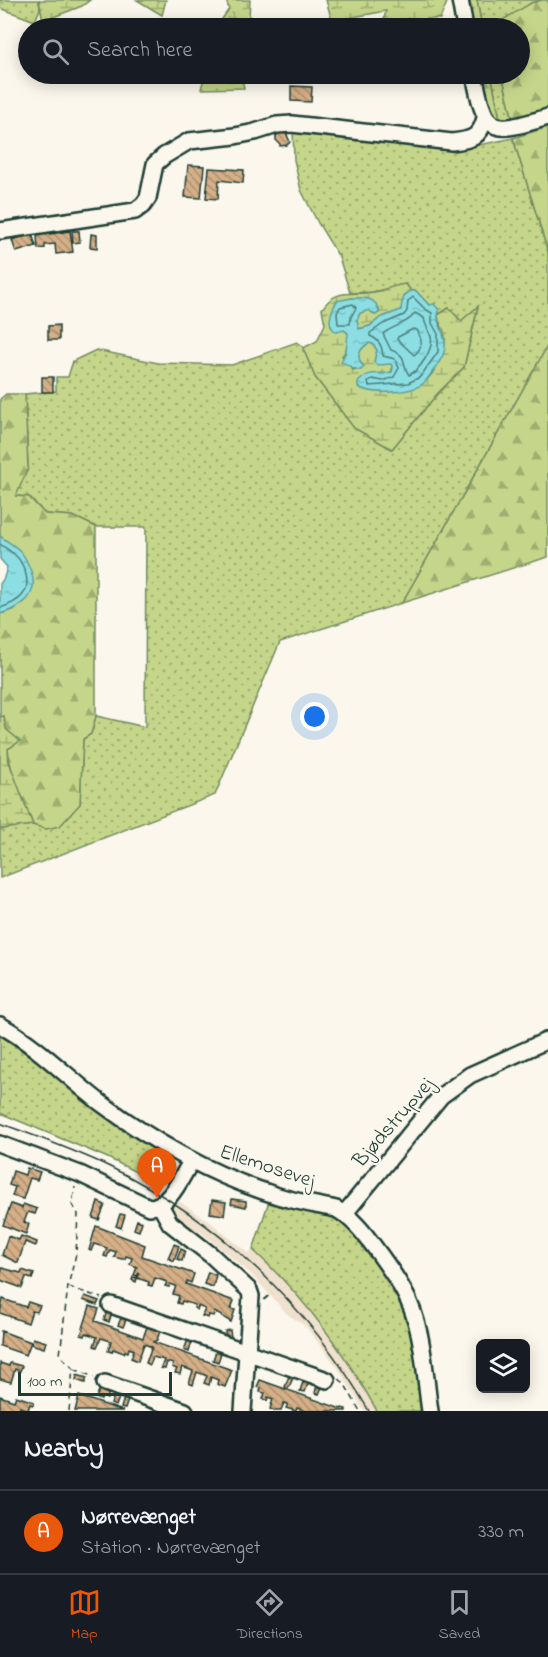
<!DOCTYPE html>
<html lang="en">
<head>
<meta charset="utf-8">
<style>
	body { margin:0; font-family:"Indie Flower",sans-serif; background:#20242c; color:#f1f3f6 }
	.controls { position:absolute; right:18px; bottom:18px; display:grid; overflow:hidden; border-radius:9px; box-shadow:0 3px 15px #0003 }
	.controls button { width:54px; height:54px; display:grid; place-items:center; padding:0; border:0; border-bottom:2px solid #363941; background:#171b24; color:#f1f3f6; font:30px sans-serif }
	.scale { position:absolute; left:18px; bottom:15px; width:154px; box-sizing:border-box; padding-left:6px; border:3px solid #1f3d34; border-top:0; font-size:16px; line-height:21px; white-space:nowrap; color:#1f3d34; -webkit-text-stroke:4px #fbf7ec; paint-order:stroke }
	.you { position:absolute; left:315px; top:717px; width:21px; height:21px; margin:-15px; border:4px solid #fff; border-radius:50%; background:#1a73e8; box-shadow:0 0 0 9px #1a73e833 }
	.badge { display:grid; place-items:center; width:39px; height:39px; border-radius:50%; background:#ea580c; color:#fff; font-size:20px; font-weight:700 }
	.pin { position:absolute; translate:-50% -50px; filter:drop-shadow(0 2px 3px #0008) }
	.pin::after { content:''; position:absolute; top:32px; width:21px; height:18px; background:inherit; clip-path:polygon(0 0,100% 0,50% 100%) }
	.list { margin:0; padding:0; list-style:none }
	h2 { display:flex; justify-content:space-between; align-items:center; height:78px; margin:0; padding:0 24px; font-size:26px }
	h2 small { font-size:20px; font-weight:400; color:#9ea1a6 }
	.list li { display:grid; grid-template-columns:39px 1fr auto; gap:18px; align-items:center; box-sizing:border-box; height:84px; padding:0 24px; border-top:2px solid #363941 }
	.list b { display:block; font-size:22px; white-space:nowrap }
	.list p { margin:0; font-size:20px; white-space:nowrap; color:#9ea1a6 }
	.list em { font-size:20px; font-style:normal; color:#9ea1a6 }
	.icon { flex:none; width:33px; height:33px; fill:none; stroke:currentColor; stroke-width:2; stroke-linecap:round; stroke-linejoin:round }
	.map { position:relative; flex:none; width:548px; height:1411px; overflow:hidden }
	.search { position:absolute; background:#171b24; box-shadow:0 3px 15px #0003; left:18px; right:18px; top:18px; height:66px; display:flex; align-items:center; gap:15px; box-sizing:border-box; padding:0 21px; border-radius:33px; color:#9ea1a6; font-size:22px }
	.sheet { height:162px; background:#171b24 }
	nav { display:flex; justify-content:space-around; align-items:center; box-sizing:border-box; height:84px; border-top:2px solid #363941; background:#171b24; font-size:16px; color:#9ea1a6 }
	nav a { display:grid; justify-items:center; gap:3px }
	nav .on { color:#ea580c }
	.map>svg:first-child { display:block }
</style>
</head>
<body>
<div class="map">
<svg width="548" height="1411" viewBox="0 0 548 1411">
	<defs>
		<pattern id="grass-dots" width="8" height="8" patternUnits="userSpaceOnUse" patternTransform="scale(1.5)"><rect width="8" height="8" fill="#c5d68a"/><path d="M2 2h.1M6 6h.1" fill="none" stroke="#9faf72" stroke-width="1.8" stroke-linecap="round"/></pattern>
		<pattern id="forest-firs" width="22" height="20" patternUnits="userSpaceOnUse" patternTransform="scale(1.5)"><rect width="22" height="20" fill="#c5d68a"/><path d="M5 1l3.5 6h-7zM16 11l3.5 6h-7z" fill="#9faf72"/></pattern>
		<pattern id="wetland-marsh" width="20" height="14" patternUnits="userSpaceOnUse" patternTransform="scale(1.5)"><rect width="20" height="14" fill="#c5d68a"/><path d="M1 5h8M5 5V1M11 12h8M15 12V8" fill="none" stroke="#9faf72"/></pattern>
		<pattern id="water-ripples" width="26" height="14" patternUnits="userSpaceOnUse" patternTransform="scale(1.5)"><rect width="26" height="14" fill="#8cdee3"/><path d="M2 4q2-2 4 0t4 0M15 11q2-2 4 0t4 0" fill="none" stroke="#78bfc3"/></pattern>
		<pattern id="building-back-hatch" width="6" height="6" patternUnits="userSpaceOnUse" patternTransform="scale(1.5)"><rect width="6" height="6" fill="#d5af87"/><path d="M-1 5l2 2M0 0l6 6M5-1l2 2" fill="none" stroke="#ac906f"/></pattern>
	</defs>
	<rect width="100%" height="100%" fill="#fbf7ec"/>
	<filter id="ink" filterUnits="userSpaceOnUse"><feTurbulence type="fractalNoise" baseFrequency=".0167" numOctaves="2"/><feDisplacementMap in="SourceGraphic" scale="12" xChannelSelector="R" yChannelSelector="G"/><feConvolveMatrix kernelMatrix="1 2 1 2 8 2 1 2 1" color-interpolation-filters="sRGB"/></filter>
	<g filter="url(#ink)">
		<!-- built -->
		<path fill="#f0e1ce" d="M174,1198L209,1221L248,1253L253,1250L278,1274L327,1332L358,1378L377,1411H364L338,1368L305,1326L287,1314L252,1275L213,1242L199,1231L194,1235L188,1231L186,1224L177,1217L169,1206Z"/>
		<!-- grass -->
		<path fill="url(#grass-dots)" stroke="#728a5f" stroke-width="1.5" d="M0,0H39L40,9L35,21L0,8Z
			M477,0H542C523,6 500,29 482,28Z
			M491,74H502L513,120L500,119Z
			M293,128L479,145L513,138L548,252V345L402,603L280,642L215,795L0,878V829L33,825L46,829L80,804L83,739L91,734L96,716L145,727L146,527H96L73,516L45,514L29,497L15,496L28,467L25,394L56,391V377H68L73,361L96,350L158,363L232,365L297,342L303,347L315,377L354,428L392,449L437,394L464,367L478,307L461,321L449,308L438,315L439,310L429,305L416,291H411L406,284L373,292L350,293L339,257L318,223L301,190L294,160Z
			M0,1035L59,1077L102,1113L170,1160L158,1183L108,1158L0,1113Z
			M269,1201L334,1218L344,1224L373,1256L403,1304L411,1325L423,1411H377C344,1351 303,1296 253,1250Z"/>
		<!-- forest -->
		<path fill="url(#forest-firs)" stroke="#728a5f" stroke-width="1.5" d="M463,0H477L482,28H469Z
			M542,0H548V111L513,120L502,74H520V28L491,27L531,3Z
			M479,74H491L500,119L486,106Z
			M548,127V252L513,138Z
			M548,345V557L402,603Z
			M6,394H25L28,468L16,496L29,497L45,514L73,516L96,527V716L91,734L83,739L80,804L60,826L46,829L33,825C24,799 10,776 8,749L20,741L5,729L4,716L0,717V614L16,609L19,550L0,536V399Z"/>
		<!-- wetland -->
		<path fill="url(#wetland-marsh)" stroke="#728a5f" stroke-width="1.5" d="M39,0H90L82,6L43,21Z
			M137,0H166L162,15Z
			M226,0H250L249,17L251,28H216L229,9Z
			M326,0H448L440,19H427L409,28H382L386,11L332,21Z
			M205,74H241L244,88L201,89Z
			M406,284L411,291L405,294L401,310L380,318L370,326L358,329L357,320L360,313L369,310L375,315L379,313V308L352,298L343,300L344,330L348,333C348,342 348,349 342,356L353,370L364,367C354,357 360,349 369,343L373,344L377,350L374,362L377,364H392V372L383,374L410,389C414,387 419,386 423,383C435,374 449,348 444,332C442,325 438,323 438,315L449,308L461,321L478,306L464,367L437,394L392,449L354,428L315,377L303,348L317,341L325,324L322,309C336,287 352,296 374,292C385,290 395,285 406,284Z
			M4,716L6,729L20,741L8,749L9,762L33,825L2,829H0V717Z"/>
		<!-- water -->
		<path fill="url(#water-ripples)" stroke="#609e9d" stroke-width="1.5" d="M411,291H416L429,305L434,304L439,310C438,314 437,319 439,323C443,334 448,343 443,355C441,360 429,377 425,382C413,394 371,395 358,387V382C372,369 375,376 392,372L393,368L391,364L377,365L374,362L377,350L373,344L369,343C359,349 355,357 364,367L361,370C352,370 349,364 341,362L346,351L348,333L344,330L337,332C325,326 331,311 337,301C350,298 378,292 379,313L375,315L369,310L360,313L357,320L359,329L370,326L380,318L401,310C402,301 402,296 411,291Z
			M0,536C6,541 14,545 19,550C25,555 28,564 31,571C40,596 21,608 0,614V584L4,578L7,567L0,559Z"/>
		<g fill="none" stroke-linecap="round" stroke-linejoin="round">
			<!-- shore -->
			<path stroke="#4b7d7a" stroke-width="1.5" d="M413,297L425,309L432,313V323L438,334V352L420,377L408,383L369,386L368,382L372,379L383,381L394,377L399,368L395,359L383,356C382,347 380,340 370,336V333L383,324L404,315L407,311L408,301Z
				M353,304L356,308L351,317L350,324H338L337,313L340,307Z
				M415,313L424,318C425,326 429,330 431,337C434,349 419,371 409,375C401,364 409,356 391,350L383,334C393,325 407,325 415,313Z
				M413,329L417,330C422,340 424,347 414,355L397,339L398,337Z
				M0,544C5,548 11,551 15,555C20,559 23,566 25,571C32,593 19,602 0,608"/>
		</g>
		<!-- building -->
		<path fill="url(#building-back-hatch)" stroke="#1f3d34" stroke-width="1.5" d="M281,74H336V78L281,76Z
			M291,86L312,87L311,102L291,101Z
			M279,132H284L287,135L290,142L287,145L280,146V144L276,140V136Z
			M188,165L204,166L201,198L185,197Z
			M209,168L244,170L243,183L219,180L218,199L206,198Z
			M70,231L73,252L56,254L55,244L45,245V248L38,249L37,236Z
			M72,231H79L80,242L73,243Z
			M32,234L36,246L16,252L12,240Z
			M91,234L97,235V248L90,247Z
			M59,325V340H48V326Z
			M42,377H53V392H42Z
			M27,1168L40,1172L37,1180L30,1178L23,1199L12,1196L15,1187L9,1185L13,1171L25,1175Z
			M232,1199L246,1201V1207L231,1204Z
			M212,1200L226,1202L224,1215L210,1213Z
			M98,1202L105,1205L99,1220L93,1218Z
			M11,1204L22,1208L23,1204L37,1209L35,1214L28,1212L24,1222L29,1224L26,1234L3,1225Z
			M120,1214L125,1215L121,1228L116,1226Z
			M137,1220L142,1222L139,1231L134,1229Z
			M96,1226L145,1245L142,1256L194,1274L191,1283L187,1281L186,1284L234,1301L231,1309L235,1310L231,1322L215,1312L213,1316L209,1315L208,1318L202,1316L205,1309L198,1306L197,1310L194,1308L195,1305L182,1301L181,1304L177,1303L179,1296L173,1294L176,1286L170,1284L169,1287L165,1286L167,1282L155,1278L152,1286L148,1285L149,1282L137,1278L136,1282L132,1280L133,1277L138,1278L139,1273L137,1276L134,1275L137,1267L130,1264L132,1258L126,1256L125,1259H122L114,1257L116,1252L110,1250L107,1257L104,1256L107,1248L94,1244L91,1251L89,1250Z
			M8,1236L19,1240L21,1236L37,1242L36,1246L25,1242L18,1263L2,1255Z
			M174,1244L179,1246L174,1261L168,1258Z
			M181,1249L185,1251L182,1261L177,1259Z
			M2,1268L21,1273L22,1270L34,1274L32,1279L26,1277L22,1288L0,1280Z
			M208,1272L216,1275L213,1287L204,1284Z
			M85,1296L99,1301L97,1305L83,1300Z
			M3,1299L26,1307L28,1302L40,1306L37,1312L32,1311L28,1323L0,1313Z
			M90,1306L99,1309L95,1321L143,1338L147,1327L160,1331L157,1340L153,1342L232,1370L225,1387L217,1384L218,1380L211,1377L209,1385L204,1383L207,1376L197,1372L193,1385L189,1383L193,1371L182,1367L180,1374L175,1373L177,1369L172,1367L173,1364L167,1362L165,1369L161,1368L164,1360L153,1357L150,1365L146,1363L152,1347L144,1344L138,1361L131,1358L134,1350L129,1348L128,1352L125,1351L124,1353L113,1349L112,1352L108,1351L111,1341L101,1338L97,1347L94,1346L97,1337L86,1333L85,1336L81,1335Z
			M107,1311L112,1312L109,1322L104,1320Z
			M122,1316L127,1317L123,1327L118,1325Z
			M230,1330L231,1337L226,1338L225,1331Z
			M1,1331L31,1342L26,1355L0,1346Z
			M33,1338L46,1342L44,1348L31,1344Z
			M188,1340L192,1341L189,1352L184,1350Z
			M216,1351L221,1353L218,1362L213,1360Z
			M0,1363L9,1366L10,1363L22,1366L20,1371L15,1369L11,1382L0,1379Z
			M77,1375L87,1378L85,1383L76,1380Z
			M289,1376L293,1378L288,1389L285,1387Z
			M260,1380L341,1409L342,1408L346,1409V1411H306L297,1408L296,1411L286,1408L288,1404L284,1403L281,1411H275L270,1409L273,1399L268,1397L267,1401L263,1399L265,1393L260,1392L261,1388L257,1387Z
			M303,1382L308,1384L305,1392L300,1391Z
			M317,1385L322,1387L319,1394L315,1393Z
			M100,1388L109,1391L107,1399L102,1397L101,1400L96,1398Z
			M115,1393L120,1395L116,1406L111,1404Z
			M0,1396L14,1401L16,1396L34,1402L33,1405L30,1404L28,1410L20,1407L19,1411H0Z
			M79,1396L123,1411H75Z
			M124,1398L128,1400L125,1409L121,1408Z"/>
		<g fill="none" stroke-linecap="round" stroke-linejoin="round">
			<!-- minor casing -->
			<g stroke="#1f3d34" stroke-width="20">
				<path id="minor" d="M460,0L465,28
					M474,74C486,134 489,135 548,117
					M0,231L135,211L143,205L148,198L155,164L164,156L189,141L235,136L255,132L277,125L292,124L452,142C471,140 480,138 485,118
					M0,1025C38,1046 67,1077 101,1103C156,1144 213,1176 278,1196C297,1202 317,1205 336,1209C352,1217 365,1234 375,1248C385,1262 395,1275 403,1290C424,1326 424,1371 430,1411
					M0,1144L80,1174L149,1207C170,1207 181,1177 191,1162
					M160,1205L170,1223L211,1255L249,1290L251,1296L243,1411
					M345,1213L441,1096L470,1075L548,1040
					M111,1305L327,1380
					M105,1383L185,1411"/>
			</g>
			<!-- path -->
			<path stroke="#1f3d34" stroke-width="1.5" stroke-dasharray="6 4.5" stroke-linecap="butt" d="M69,1287L101,1298
				M264,1300L272,1293
				M74,1369L94,1377
				M339,1379L344,1383L360,1411
				M69,1411L73,1368L60,1355L68,1286L76,1254L78,1214L72,1204L75,1187"/>
			<!-- minor -->
			<use href="#minor" stroke="#fbf7ec" stroke-width="15"/>
			<!-- tram -->
			<path stroke="#1f3d34" stroke-width="1.5" d="M0,1123C37,1137 75,1150 110,1167C219,1220 309,1306 369,1411"/>
		</g>
	</g>
	<g text-anchor="middle" dominant-baseline="central" stroke-width="4.5" stroke-linejoin="round" paint-order="stroke">
		<!-- street labels -->
		<g font-size="21" fill="#1f3d34" stroke="#fbf7ec">
			<text transform="translate(394 1123) rotate(-49)">Bjødstrupvej</text>
			<text transform="translate(267 1167) rotate(18)">Ellemosevej</text>
		</g>
	</g>
</svg>
<div class="controls">
<button><svg class="icon" aria-label="layers" viewBox="0 0 24 24"><path d="M12 4l9 5-9 5-9-5zM3 14l9 5 9-5"/></svg></button>
</div>
<div class="scale">100 m</div>
<div class="you"></div>
<div class="pin badge" style="left:157px;top:1198px">A</div>
<div class="search"><svg class="icon" aria-label="search" viewBox="0 0 24 24"><circle cx="10" cy="10" r="6"/><path d="M15 15l6 6"/></svg>Search here</div>
</div>
<section class="sheet">
<h2>Nearby<small></small></h2>
<ul class="list">
<li><span class="badge">A</span><div><b>Nørrevænget</b><p>Station · Nørrevænget</p></div><em>330 m</em></li>
</ul>
</section>
<nav>
<a class="on"><svg class="icon" aria-label="map" viewBox="0 0 24 24"><path d="M3 6l6-2 6 2 6-2v14l-6 2-6-2-6 2zM9 4v14M15 6v14"/></svg>Map</a>
<a><svg class="icon" aria-label="directions" viewBox="0 0 24 24"><path d="M12 3l9 9-9 9-9-9zM9 14v-3h6M13 9l2 2-2 2"/></svg>Directions</a>
<a><svg class="icon" aria-label="saved" viewBox="0 0 24 24"><path d="M7 4h10v16l-5-4-5 4z"/></svg>Saved</a>
</nav>
</body>
</html>
